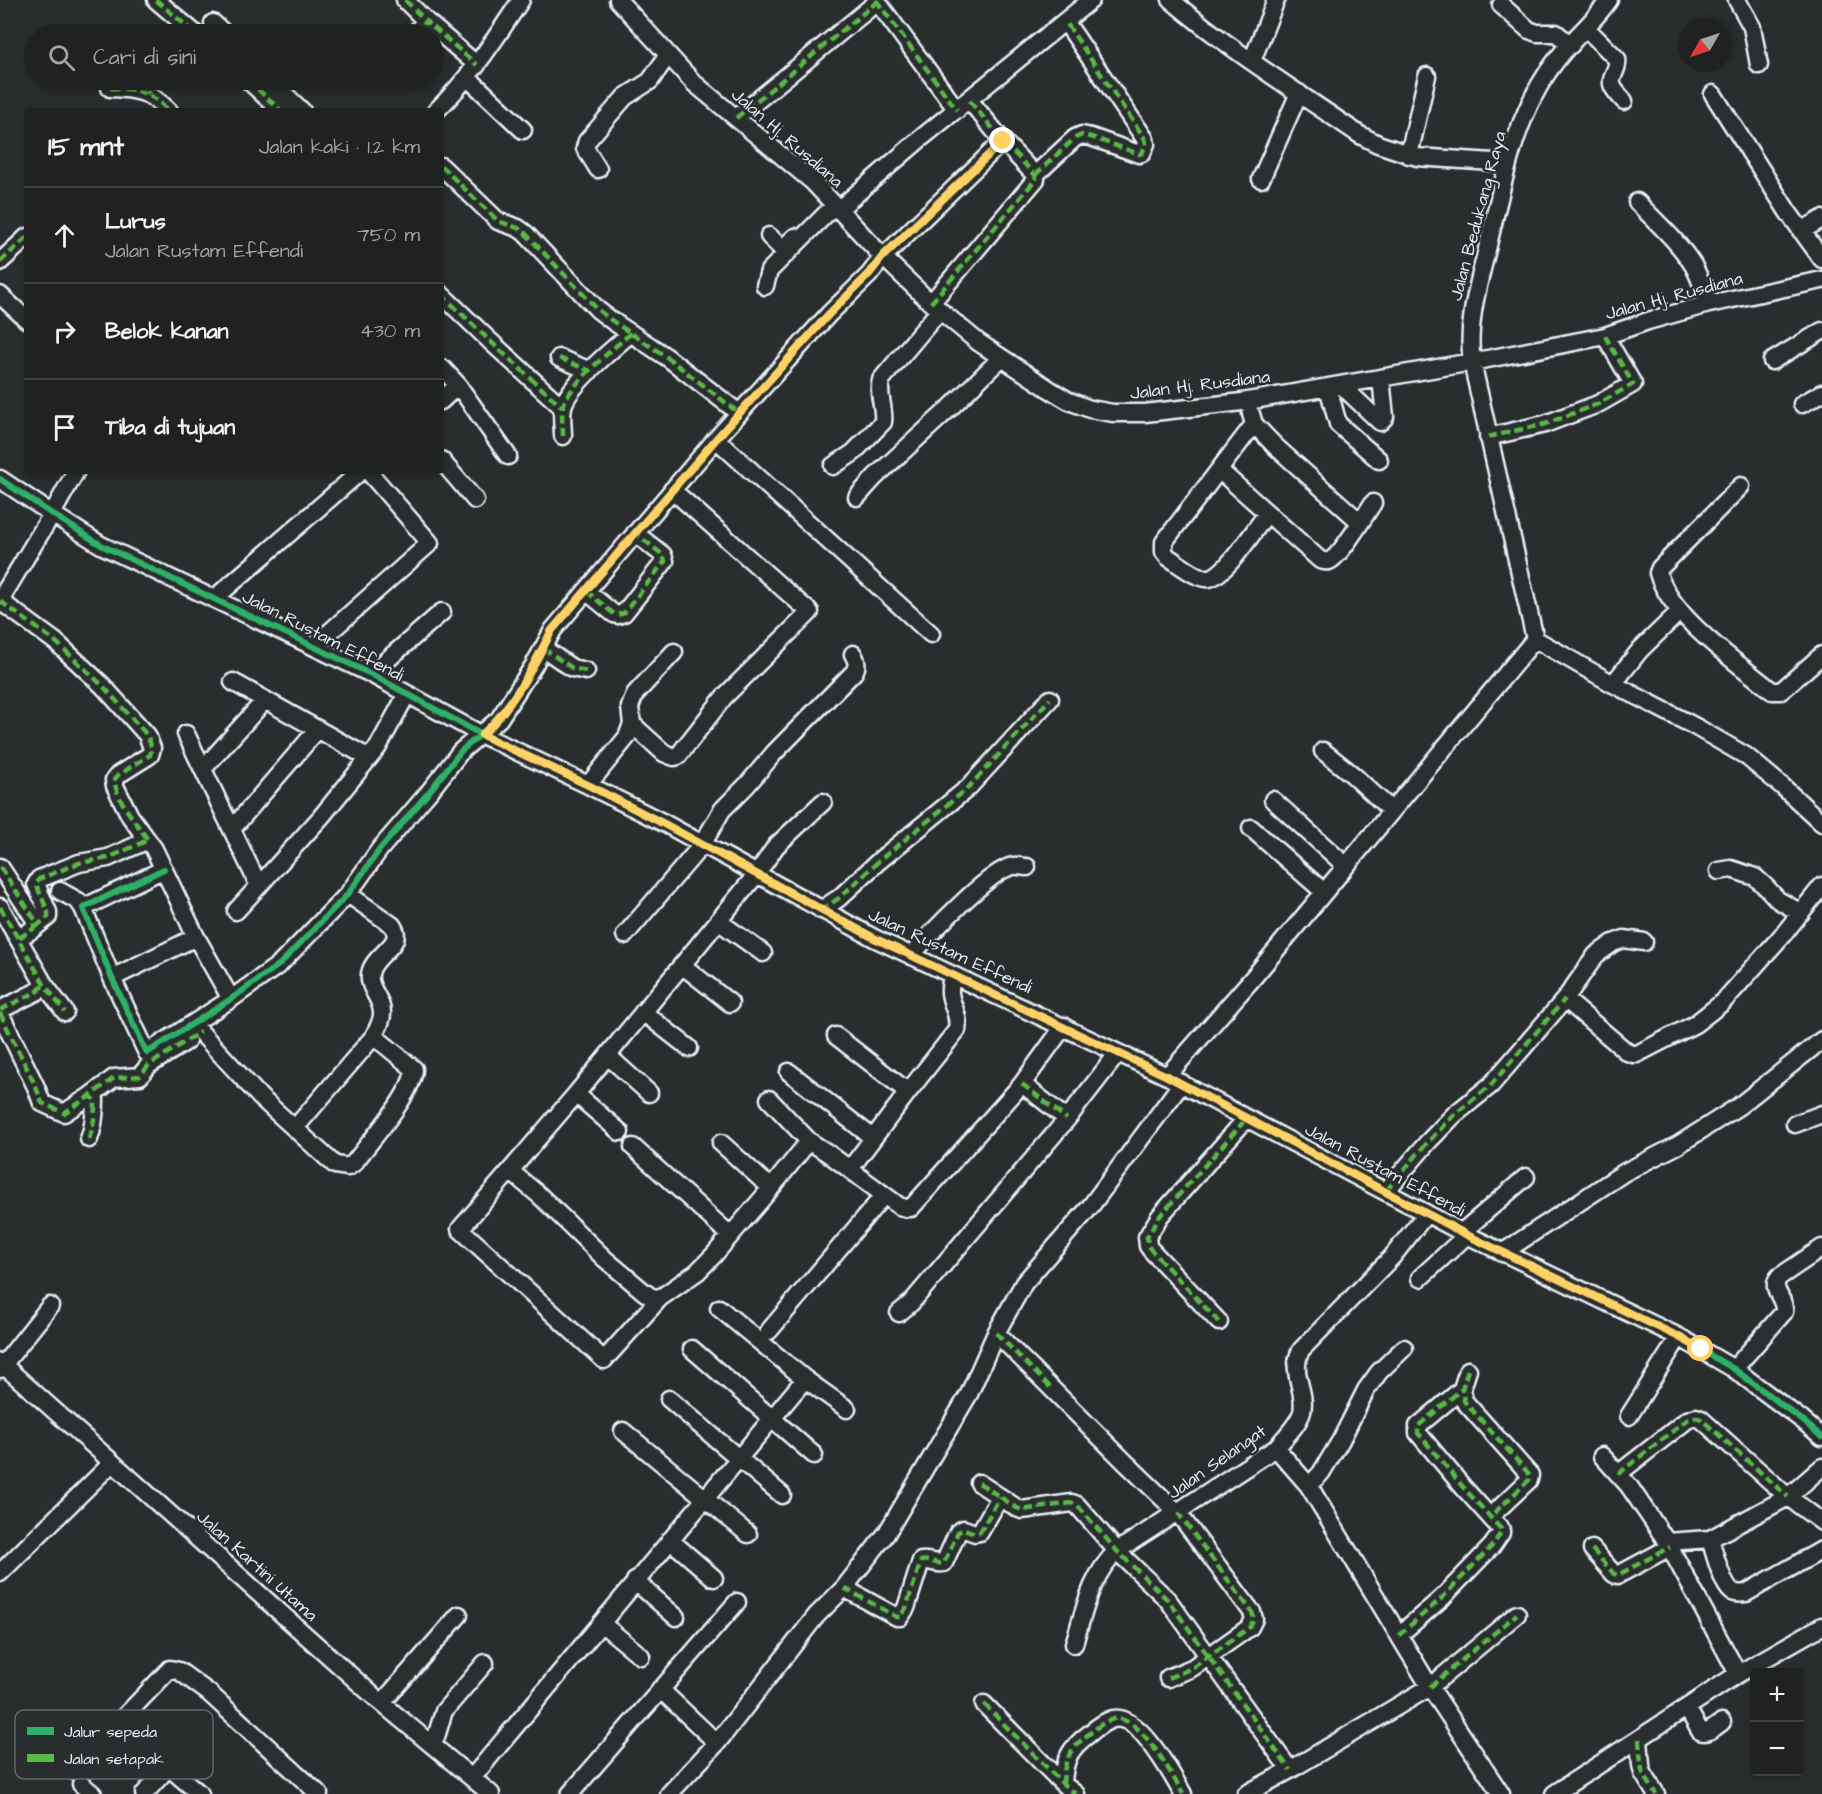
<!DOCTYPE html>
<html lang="id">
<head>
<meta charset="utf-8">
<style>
	body { margin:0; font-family:"Architects Daughter",sans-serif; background:#282a2a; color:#f1f3f6 }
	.controls { position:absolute; right:18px; bottom:18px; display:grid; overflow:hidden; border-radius:6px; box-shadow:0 3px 9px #0003 }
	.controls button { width:54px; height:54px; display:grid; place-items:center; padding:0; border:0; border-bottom:2px solid #3d3f40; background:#202222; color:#f1f3f6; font:30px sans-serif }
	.compass { position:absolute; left:1678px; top:18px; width:54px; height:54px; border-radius:50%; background:#202222; box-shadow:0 3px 9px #0003; rotate:231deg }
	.stop { position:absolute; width:18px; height:18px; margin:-14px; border:4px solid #ffd166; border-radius:50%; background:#fff }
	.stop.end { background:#ffd166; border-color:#fff; box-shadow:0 2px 6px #0008 }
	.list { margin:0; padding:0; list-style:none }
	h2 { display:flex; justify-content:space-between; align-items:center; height:78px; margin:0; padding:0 24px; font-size:26px }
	h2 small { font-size:20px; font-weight:400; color:#a2a4a5 }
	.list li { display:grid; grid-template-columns:39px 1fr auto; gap:18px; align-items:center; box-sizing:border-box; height:96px; padding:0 24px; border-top:2px solid #3d3f40 }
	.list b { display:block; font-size:22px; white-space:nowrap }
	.list p { margin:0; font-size:20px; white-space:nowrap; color:#a2a4a5 }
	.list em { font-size:20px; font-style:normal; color:#a2a4a5 }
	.icon { flex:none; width:33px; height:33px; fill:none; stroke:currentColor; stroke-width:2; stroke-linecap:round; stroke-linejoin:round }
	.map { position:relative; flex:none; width:1822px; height:1794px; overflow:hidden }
	.search { position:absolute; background:#202222; box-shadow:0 3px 9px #0003; left:24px; top:24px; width:420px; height:66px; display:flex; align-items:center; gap:15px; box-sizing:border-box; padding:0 21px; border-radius:33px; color:#a2a4a5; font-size:22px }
	.panel { position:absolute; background:#202222; box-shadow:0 3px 9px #0003; left:24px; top:108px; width:420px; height:366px; border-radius:6px }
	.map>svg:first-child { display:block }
</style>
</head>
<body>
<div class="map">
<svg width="1822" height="1794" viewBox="0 0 1822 1794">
	<rect width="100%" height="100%" fill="#2a2d2e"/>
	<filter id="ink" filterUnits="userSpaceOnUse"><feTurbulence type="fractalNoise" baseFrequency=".0167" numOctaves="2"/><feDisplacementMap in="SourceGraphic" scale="12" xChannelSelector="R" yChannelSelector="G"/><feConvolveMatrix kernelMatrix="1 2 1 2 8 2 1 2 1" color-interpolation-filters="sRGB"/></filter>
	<g filter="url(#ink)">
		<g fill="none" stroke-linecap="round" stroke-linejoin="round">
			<!-- minor casing -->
			<g stroke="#e8f1f8" stroke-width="21">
				<path id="minor" d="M156,0L196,34
					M405,0L426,21
					M618,0L694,83L813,182L883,257L931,303L978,342L1049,389L1069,401L1090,409L1113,413H1145L1242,402L1472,362L1605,336L1648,321L1709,304L1822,280
					M876,0L957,110
					M1171,0C1230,50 1296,91 1360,135L1378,144L1417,157L1508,163
					M1609,0C1593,23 1571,40 1555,62C1515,114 1503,183 1488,245C1479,283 1466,323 1472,362L1535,639L1613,684L1696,727L1746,756L1782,786L1822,823
					M1737,0L1752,27L1759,65
					M1501,5L1529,30L1537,33H1556L1571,45
					M213,23L225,34
					M1586,28L1617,59C1619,70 1610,75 1612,84C1613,90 1620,96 1624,101
					M414,34L426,21L477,65
					M1252,61L1276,0
					M467,77L523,130
					M248,80L281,111
					M270,80L302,111
					M110,88C138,89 149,91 169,111
					M1713,94L1788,212L1822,259
					M436,111C470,78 495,39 521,0
					M736,118L877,2
					M1409,155L1427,76
					M441,166L498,221L518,228L525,233L598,310L611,320L668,358L739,413
					M598,169L585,148L587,141L625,97L650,81L668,55
					M1035,175L1075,138L1082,135L1091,137L1139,154L1142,153L1146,144L1145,139L1065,21
					M1261,179L1299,93
					M1637,202C1656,222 1678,241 1693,265C1700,277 1704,291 1709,304
					M839,209L920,139L1091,0
					M1801,231L1822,219
					M769,236L782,249L795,237
					M0,262L27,237
					M765,286L769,271L835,205
					M441,294L490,341L562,407
					M0,295L27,320
					M931,303L1036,179L1035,175L1003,141L969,100
					M559,358L590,371
					M1772,361L1822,331
					M442,368L458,385L508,456
					M1341,385L1380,422L1385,417L1381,378
					M1328,387L1338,424L1379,460
					M441,401L458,385
					M1802,404L1822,393
					M1251,414L1254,424L1275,446L1360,522
					M1254,424L1164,542V552L1168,557C1178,563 1198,580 1209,578C1225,576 1257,527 1267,513
					M563,436C563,427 561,415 563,407C567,386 614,348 631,333
					M1488,437L1545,424L1598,404L1633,384L1605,336
					M716,439L931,634
					M441,460L475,500
					M833,466L853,453L883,422C885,408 877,394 881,380L940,310
					M1219,470L1320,560C1324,561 1325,562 1329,561C1340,557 1365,515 1373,503
					M0,479L52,514L101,545L371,674L482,735L588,785L664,823L874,938L1167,1076L1467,1235L1679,1337L1734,1369L1802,1420L1822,1437
					M1741,486L1660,568L1658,573C1671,618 1737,662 1772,691H1781L1822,655
					M857,497L875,477L951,407L1001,358
					M586,591L614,614L618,615L624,613L665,561L663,555L635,533
					M215,598L361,471
					M0,600L52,514L76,471
					M0,601L56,642L103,686L147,735L152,748L150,755L118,775L114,780L115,786L130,816L154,849L196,937L231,999
					M314,646L430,543L368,471
					M543,648L572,668L586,671
					M371,674L442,612
					M233,682L369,758
					M1613,684L1640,650L1680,611
					M632,724L664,753L674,757L678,756L724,697L810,612C763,572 718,530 672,490
					M186,734L259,886
					M1323,751L1353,775L1392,811
					M203,769L265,700
					M588,785L627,737L632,724L630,707L635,694L674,652
					M1273,800L1346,866
					M1251,828L1324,892
					M232,829L318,729
					M0,867L36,921L33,929L27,933
					M164,869L83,908L112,978L147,1053L231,999L280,964L348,894L380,849L429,792L461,751L499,719L534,665L553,630L716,439L829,314L869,275L883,257L1003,141
					M1719,871L1731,869L1755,877L1766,887L1778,900L1801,913
					M60,891L78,901L83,908
					M0,907L44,984L65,1012
					M821,910L839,898L880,860L968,788L1050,699
					M236,911L321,817L378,747L407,694
					M718,921L763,953
					M33,929L48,917V912L36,884L39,879L79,863L108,858L148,840
					M625,935L702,845L722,810L747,785L775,752L854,672C858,666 857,661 853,654
					M911,956C927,937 991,869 1013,866C1017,865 1022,867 1027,867
					M683,966L730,1003
					M112,978L196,937
					M1565,999L1627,1052L1633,1054H1637L1695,1024L1723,1002L1786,931L1822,886
					M0,1010L38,991L44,984
					M643,1012L689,1048
					M0,1013L36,1087L42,1103L64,1113L90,1096L114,1078L140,1076L149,1065L187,1041
					M193,1024L260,1097L335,1165L348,1167L354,1163C370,1141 413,1094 414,1069L374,1036C377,1029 382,1022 382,1014C383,998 365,987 371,970C377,952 406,944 392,925L348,894
					M836,1036L908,1092
					M608,1056L649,1093
					M789,1072L873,1138
					M1167,1076L1252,979L1535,639
					M1022,1084L1067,1119
					M576,1094L460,1229L604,1360L660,1298
					M769,1099L809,1141
					M1795,1124L1822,1114
					M295,1128L374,1036
					M620,1132L576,1094L756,875L776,846L823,802
					M89,1139C94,1126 95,1114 95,1100L90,1096
					M721,1143L762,1180L772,1187
					M633,1147L730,1235
					M850,1169L908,1092L957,1030C961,1009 943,1000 953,976
					M510,1171L539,1195L605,1259L643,1291L651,1297L660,1298L697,1272L713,1256L772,1187L809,1141L829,1154L899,1206L906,1208H911L1022,1084L1064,1026
					M1386,1191L1427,1143L1454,1115L1491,1085L1565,999L1596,955L1613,943L1624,939L1644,942
					M1461,1233L1526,1177
					M1502,1253L1625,1172L1678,1145L1739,1106L1822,1040
					M1420,1278L1467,1235
					M719,1308L805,1379
					M899,1313L911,1303L1067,1119L1118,1053
					M1219,1322L1151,1250L1148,1246L1147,1237L1160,1216L1246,1119
					M769,1331L884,1195
					M996,1333L1125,1462L1178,1513L1252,1612L1254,1619L1250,1627L1192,1668L1168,1678
					M692,1349L814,1455
					M0,1362L378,1700L491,1794
					M0,1369L50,1306
					M1734,1369L1784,1312C1786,1298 1769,1290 1779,1277L1822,1248
					M1468,1370L1462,1389L1464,1401L1530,1475L1529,1480L1490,1517
					M669,1399L782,1495
					M1629,1416L1679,1337
					M623,1431L748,1534
					M1276,1448L1309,1486L1430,1687L1501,1794
					M1602,1456L1629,1486L1667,1542L1738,1674
					M1618,1474L1687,1420L1696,1417L1701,1419L1788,1497L1822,1522
					M979,1483L1017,1508L1022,1510L1072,1503L1077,1505L1117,1551L1168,1600L1290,1770
					M1309,1486L1321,1473L1341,1440L1366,1390L1379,1372L1404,1348
					M1710,1539C1714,1551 1722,1585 1732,1592C1737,1594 1741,1594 1746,1593L1822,1550
					M670,1540L714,1578
					M1667,1542L1710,1539L1788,1497L1822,1467
					M1592,1549L1614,1574L1618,1575L1670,1547
					M0,1573L112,1463
					M635,1581L676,1617
					M844,1588L897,1617H900L906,1608L921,1561C929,1559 937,1565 944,1563L958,1532L964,1529L975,1533L980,1532L1000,1497
					M601,1623L641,1656
					M1399,1635L1442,1598L1492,1546L1501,1533V1529L1463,1487L1418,1433V1426L1462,1389
					M1074,1644C1084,1612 1091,1574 1117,1551L1276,1448C1285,1437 1298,1425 1302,1412C1307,1390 1289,1373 1301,1350L1392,1257L1426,1214
					M660,1689L717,1743
					M382,1703L459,1615
					M984,1704L1063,1784L1076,1794
					M1687,1708L1700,1731C1708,1735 1716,1726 1722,1722
					M1639,1739L1641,1765L1643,1773L1656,1794
					M432,1744L436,1737L444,1711L485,1663
					M472,1778L805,1379L847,1409
					M81,1784L93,1794
					M1063,1784C1064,1759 1070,1748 1089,1734C1096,1728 1105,1721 1113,1719C1139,1713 1172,1775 1183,1794
					M144,1794L168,1768
					M200,1794L125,1730L122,1724L123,1718L170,1669L179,1671L209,1693L319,1794
					M570,1794L737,1602
					M669,1794L717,1743L816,1616L844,1588L886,1534L969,1394L996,1333L1024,1283L1090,1207L1182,1083
					M1246,1794L1290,1770L1430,1687L1517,1614
					M1554,1794L1738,1674L1822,1626"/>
			</g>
			<!-- minor -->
			<use href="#minor" stroke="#2a2d2e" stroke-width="16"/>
			<!-- quiet -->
			<path stroke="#58b947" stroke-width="4.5" stroke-dasharray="9 4.5" stroke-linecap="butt" d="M156,0L196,34
				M405,0L426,21
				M876,0L957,110
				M414,34L426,21L477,65
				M140,80L149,94
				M248,80L281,111
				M110,88C138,89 149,91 169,111
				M736,118L877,2
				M441,166L498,221L518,228L525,233L598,310L611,320L668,358L739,413
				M1035,175L1075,138L1082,135L1091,137L1139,154L1142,153L1146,144L1145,139L1065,21
				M0,262L27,237
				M441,294L490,341L562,407
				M931,303L1036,179L1035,175L1003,141L969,100
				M559,358L590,371
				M563,436C563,427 561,415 563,407C567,386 614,348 631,333
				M1488,437L1545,424L1598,404L1633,384L1605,336
				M586,591L614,614L618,615L624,613L665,561L663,555L635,533
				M0,601L56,642L103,686L147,735L152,748L150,755L118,775L114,780C118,803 136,822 148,840L108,858L79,863L39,879L36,884L48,912V917L33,929
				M543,648L572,668L586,671
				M0,867L36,921L33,929L19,938
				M0,907L44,984L65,1012
				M821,910L839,898L880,860L968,788L1050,699
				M0,1010L38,991L44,984
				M0,1013L36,1087L42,1103L64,1113L90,1096L114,1078L140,1076L149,1065L200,1032
				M1022,1084L1067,1119
				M89,1139C94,1126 95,1114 95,1100L90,1096
				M1386,1191L1427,1143L1454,1115L1491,1085L1565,999
				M1219,1322L1151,1250L1148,1246L1147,1237L1160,1216L1246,1119
				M996,1333L1052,1389
				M1468,1370L1462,1389L1464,1401L1530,1475L1529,1480L1490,1517
				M1618,1474L1687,1420L1696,1417L1701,1419L1788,1497
				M979,1483L1017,1508L1022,1510L1072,1503L1077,1505L1117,1551L1168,1600L1290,1770
				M1592,1549L1614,1574L1618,1575L1670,1547
				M844,1588L897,1617H900L906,1608L921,1561C929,1559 937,1565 944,1563L958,1532L964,1529L975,1533L980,1532L1000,1497
				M1399,1635L1442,1598L1492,1546L1501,1533V1529L1463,1487L1418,1433V1426L1462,1389
				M1168,1678L1192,1668L1250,1627L1254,1619L1252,1612L1178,1513
				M1430,1687L1517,1614
				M984,1704L1063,1784L1076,1794
				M1639,1739L1641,1765L1643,1773L1656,1794
				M1063,1784C1064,1759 1070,1748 1089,1734C1096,1728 1105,1721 1113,1719C1139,1713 1172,1775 1183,1794"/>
			<!-- cycleway casing -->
			<g stroke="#2a2d2e" stroke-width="10">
				<path id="cycleway" d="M0,479L52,514L101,545L371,674L482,735L588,785L664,823L874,938L1167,1076L1467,1235L1679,1337L1734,1369L1802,1420L1822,1437
					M164,869L83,908L112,978L147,1053L231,999L280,964L348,894L380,849L429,792L461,751L499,719L534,665L553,630L716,439L829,314L869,275L883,257L1003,141"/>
			</g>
			<!-- cycleway -->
			<use href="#cycleway" stroke="#2db169" stroke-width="6"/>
		</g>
	</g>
	<g fill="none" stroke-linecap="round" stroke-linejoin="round" filter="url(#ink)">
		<!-- route -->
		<path stroke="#ffd166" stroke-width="8" d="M1003,141L883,256L869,274L829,314L716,439L552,630C533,667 513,706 482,735L588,785L664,824L874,938L1167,1076L1467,1235L1679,1337L1701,1349"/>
	</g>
	<g text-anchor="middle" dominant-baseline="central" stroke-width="5" stroke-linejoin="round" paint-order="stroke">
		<!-- street labels -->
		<g font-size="18" fill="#e8f1f8" stroke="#2a2d2e">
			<text transform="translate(787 138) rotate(41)">Jalan Hj. Rusdiana</text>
			<text transform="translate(1478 216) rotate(-75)">Jalan Bedukang Raya</text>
			<text transform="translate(1674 296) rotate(-15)">Jalan Hj. Rusdiana</text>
			<text transform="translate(1200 385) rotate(-7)">Jalan Hj. Rusdiana</text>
			<text transform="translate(323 636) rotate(27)">Jalan Rustam Effendi</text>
			<text transform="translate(950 951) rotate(25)">Jalan Rustam Effendi</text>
			<text transform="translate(1385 1170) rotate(28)">Jalan Rustam Effendi</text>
			<text transform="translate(1217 1462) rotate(-35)">Jalan Selangat</text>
			<text transform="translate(257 1566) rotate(42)">Jalan Kartini Utama</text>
		</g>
	</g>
	<!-- legend -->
	<rect x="15" y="1710" width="198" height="69" rx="9" fill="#2a2d2e" stroke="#63686b" stroke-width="1.5"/>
	<rect x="27" y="1727" width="27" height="8" fill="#2db169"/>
	<rect x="27" y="1754" width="27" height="8" fill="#58b947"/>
	<g font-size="16" fill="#e8f1f8">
		<text x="64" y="1737">Jalur sepeda</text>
		<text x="64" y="1764">Jalan setapak</text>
	</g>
</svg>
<div class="controls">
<button>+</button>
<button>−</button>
</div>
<svg class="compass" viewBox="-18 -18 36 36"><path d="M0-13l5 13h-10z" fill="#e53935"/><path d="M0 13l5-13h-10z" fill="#a2a4a5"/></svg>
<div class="stop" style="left:1701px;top:1349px"></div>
<div class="stop end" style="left:1003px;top:141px"></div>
<div class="search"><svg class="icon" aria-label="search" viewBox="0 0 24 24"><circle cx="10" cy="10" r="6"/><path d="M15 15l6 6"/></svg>Cari di sini</div>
<section class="panel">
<h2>15 mnt<small>Jalan kaki · 1.2 km</small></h2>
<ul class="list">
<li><svg class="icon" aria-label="ahead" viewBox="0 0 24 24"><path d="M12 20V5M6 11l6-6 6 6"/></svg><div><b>Lurus</b><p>Jalan Rustam Effendi</p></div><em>750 m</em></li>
<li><svg class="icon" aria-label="right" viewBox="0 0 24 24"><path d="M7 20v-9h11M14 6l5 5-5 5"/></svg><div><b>Belok kanan</b></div><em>430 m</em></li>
<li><svg class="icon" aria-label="arrive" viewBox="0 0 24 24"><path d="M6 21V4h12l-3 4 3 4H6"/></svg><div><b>Tiba di tujuan</b></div></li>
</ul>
</section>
</div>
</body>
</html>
